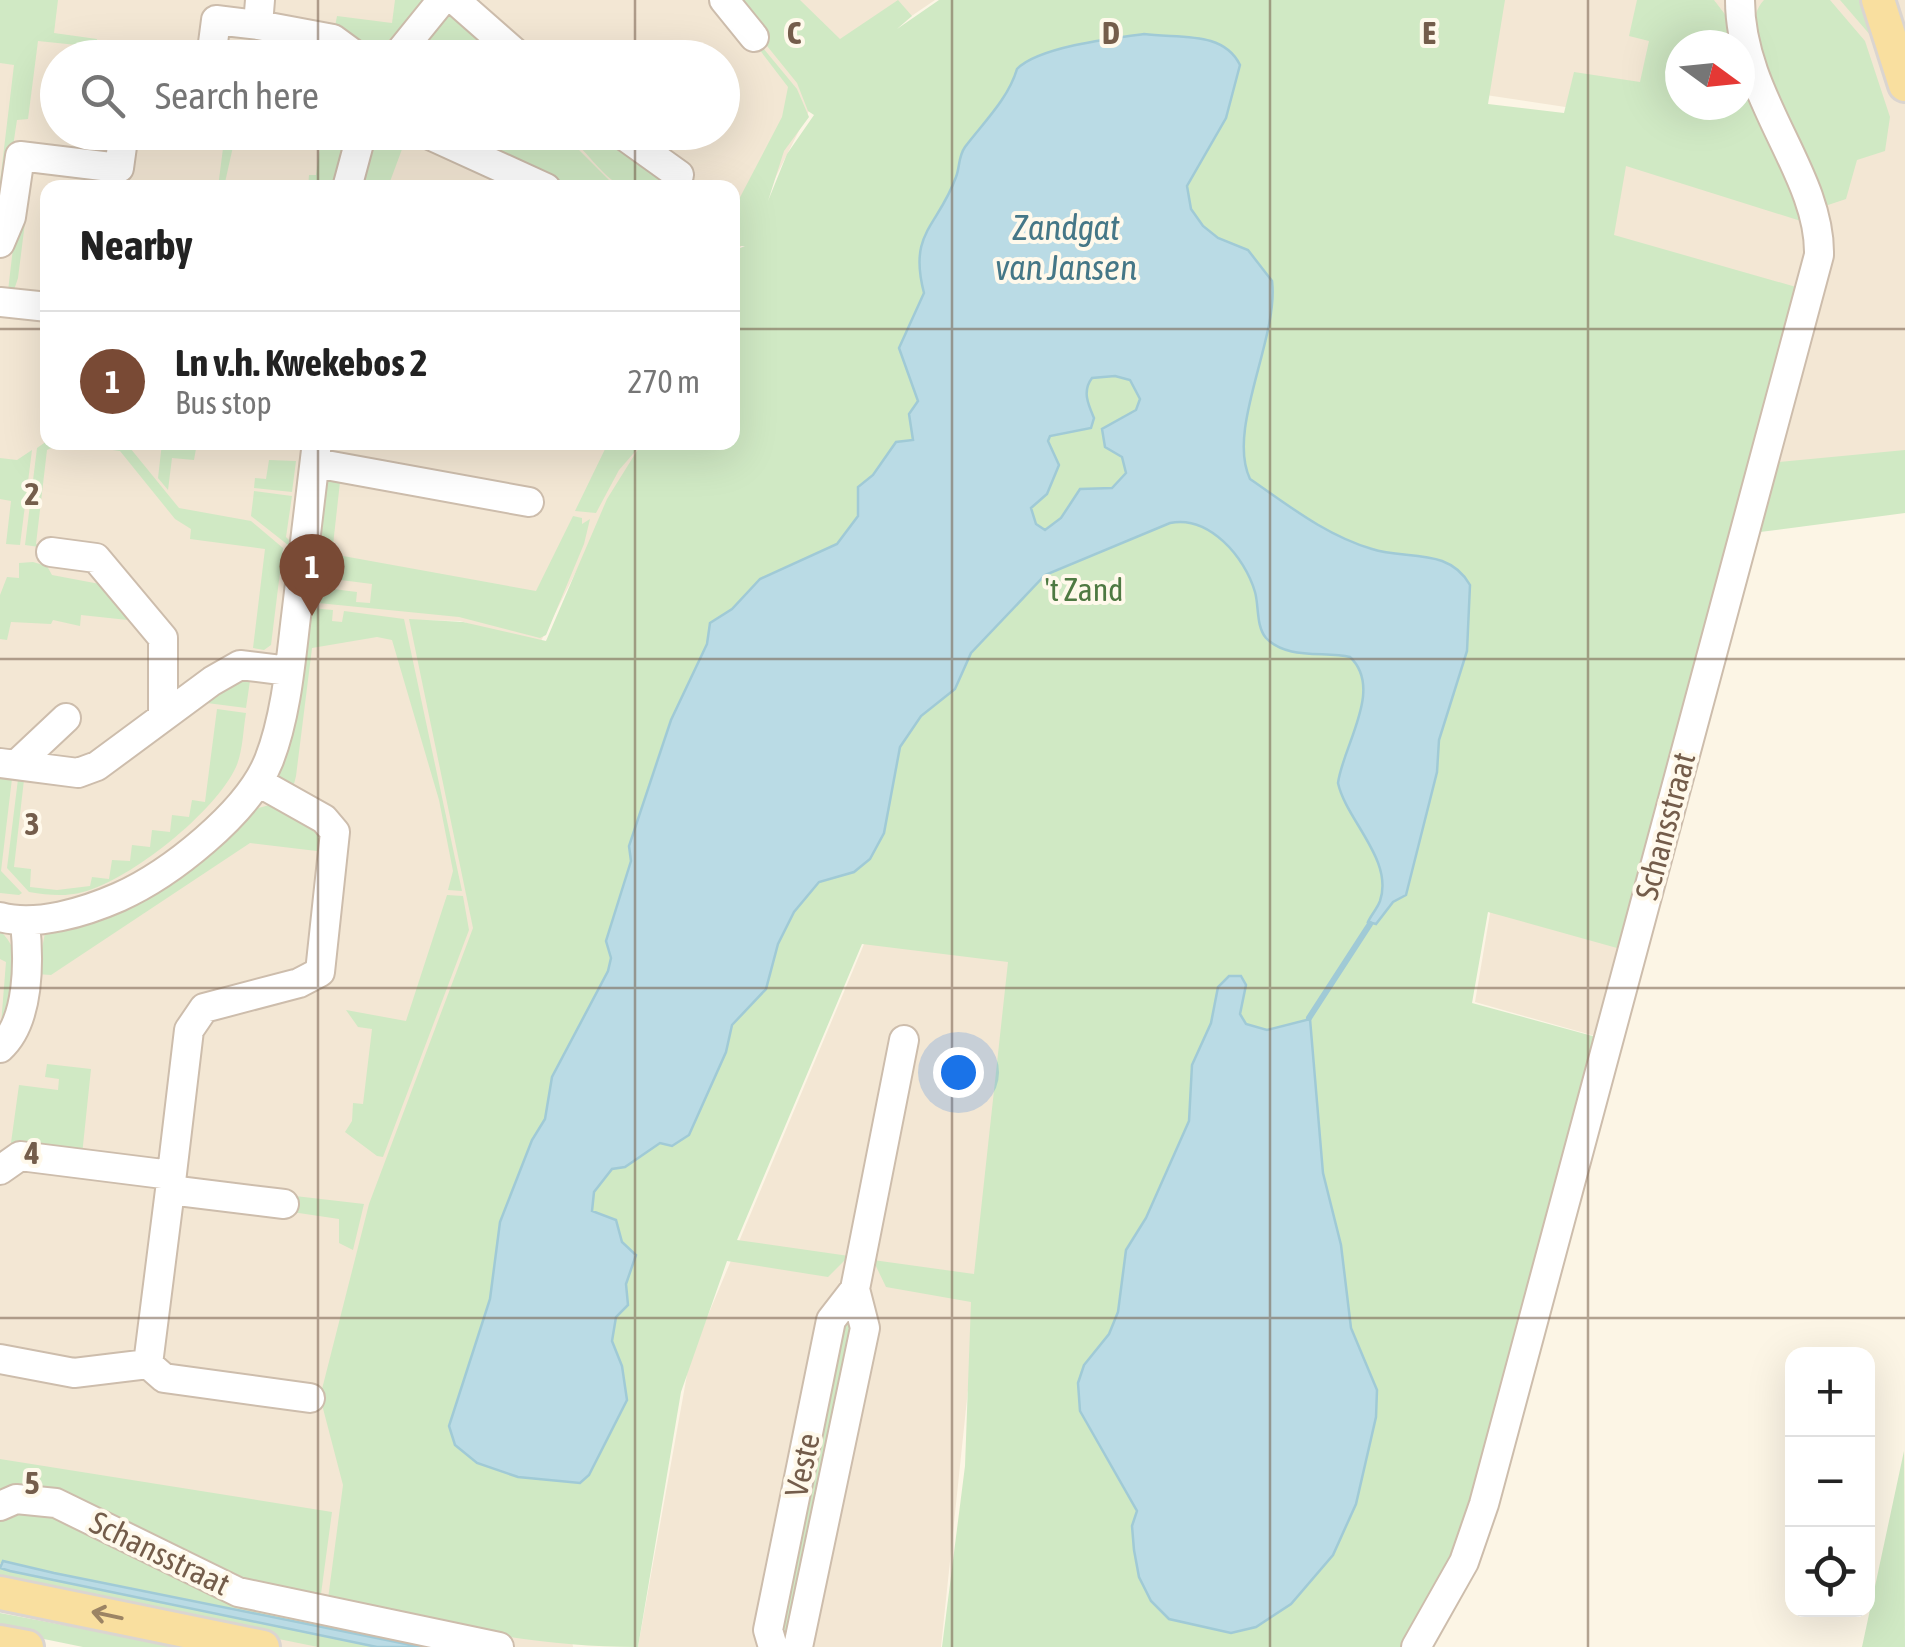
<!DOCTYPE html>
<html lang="en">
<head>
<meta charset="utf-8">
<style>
	body { margin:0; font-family:"Asap Condensed",sans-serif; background:#f2f2f2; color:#222 }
	.controls { position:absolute; right:30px; bottom:30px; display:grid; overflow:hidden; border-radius:20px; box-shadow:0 10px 40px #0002 }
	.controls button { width:90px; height:90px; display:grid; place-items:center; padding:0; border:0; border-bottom:2px solid #e0e0e0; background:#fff; color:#222; font:50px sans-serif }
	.compass { position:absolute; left:1665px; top:30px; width:90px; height:90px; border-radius:50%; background:#fff; box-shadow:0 10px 40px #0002; rotate:105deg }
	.you { position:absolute; left:958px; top:1072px; width:35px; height:35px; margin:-25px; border:8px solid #fff; border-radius:50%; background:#1a73e8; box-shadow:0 0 0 15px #1a73e833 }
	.badge { display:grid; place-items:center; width:65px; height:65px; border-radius:50%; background:#794a35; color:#fff; font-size:32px; font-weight:700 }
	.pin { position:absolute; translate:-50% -82px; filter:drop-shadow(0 2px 5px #0008) }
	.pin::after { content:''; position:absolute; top:52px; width:35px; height:30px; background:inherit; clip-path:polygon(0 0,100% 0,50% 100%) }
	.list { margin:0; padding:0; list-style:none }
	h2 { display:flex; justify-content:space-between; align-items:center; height:130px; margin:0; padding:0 40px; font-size:42px }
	h2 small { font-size:32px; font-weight:400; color:#767676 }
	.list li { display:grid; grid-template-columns:65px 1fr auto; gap:30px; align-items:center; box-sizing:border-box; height:140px; padding:0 40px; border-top:2px solid #e0e0e0 }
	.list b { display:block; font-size:38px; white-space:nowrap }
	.list p { margin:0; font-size:32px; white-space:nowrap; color:#767676 }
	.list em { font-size:32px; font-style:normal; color:#767676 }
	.icon { flex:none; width:55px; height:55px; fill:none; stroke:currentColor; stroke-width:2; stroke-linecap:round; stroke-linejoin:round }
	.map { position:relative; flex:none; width:1905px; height:1647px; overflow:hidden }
	.search { position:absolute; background:#fff; box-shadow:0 10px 40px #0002; left:40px; top:40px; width:700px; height:110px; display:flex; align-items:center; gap:25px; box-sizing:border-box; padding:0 35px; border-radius:55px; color:#767676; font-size:38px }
	.panel { position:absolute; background:#fff; box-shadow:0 10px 40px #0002; left:40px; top:180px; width:700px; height:270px; border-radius:20px }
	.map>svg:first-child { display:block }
</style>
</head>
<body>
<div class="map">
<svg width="1905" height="1647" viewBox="0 0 1905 1647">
	<rect width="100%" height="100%" fill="#fcf5e5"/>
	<!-- residential -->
	<path fill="#f3e7d4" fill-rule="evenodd" d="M0,0H935L828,73L733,262L732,188H48V442L641,443L539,645L460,621L411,620L474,928L573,1647H173L0,1612ZM58,58H722V132H58Z
		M1500,0H1905V490L1747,505L1602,1038L1475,1002L1625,116L1479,94ZM1680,45H1740V105H1680Z
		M867,937L1013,960L941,1647H638L690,1358Z"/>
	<!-- green -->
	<path fill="#d0e9c4" d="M0,0H58L54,33L97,39L96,47L38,41L28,119L17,120L2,219L0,182L14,65L0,63Z
		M395,0H424L381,49L367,50L334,32L337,16L392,23Z
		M730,0H800L840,39L898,0L912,16L897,29L939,0H1505L1488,104L1564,113L1574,72L1640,82L1649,41L1629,36L1637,0H1714L1727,17L1733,45H1680V105H1740V71L1804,222L1626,166L1614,235L1803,289L1617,948L1488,912L1472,1003L1596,1037L1457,1564L1406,1647H942L965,1466L971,1302L886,1287L873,1260L974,1274L1008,962L862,944L737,1240L849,1256L828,1277L727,1261L681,1392L638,1647C528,1647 434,1624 328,1599L343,1485L320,1397L369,1204L473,928L409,619L463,622L546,641L607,499L640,446L619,470L596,513L575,511L607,445L601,443L732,442L733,251L745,246H733V201L737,203L782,117L788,87L756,45L758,42L797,89L809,117L784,151L768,201L787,154L814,115L808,111L797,83Z
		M1764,0H1830L1865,41L1890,117L1885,151L1857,160L1846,199L1819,208C1800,167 1726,39 1764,0Z
		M1840,0H1866L1872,11L1871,36Z
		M449,8L514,57H436L418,43Z
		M225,133H236L224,187H218Z
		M322,133H349L337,187L308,188L309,175H316Z
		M373,133H408L388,187L360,188Z
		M436,133H547L577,148L616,187H557Z
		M560,133H609L692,187C671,187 647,191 627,187C603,183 586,144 560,133Z
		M21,179L30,183L18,278L14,290L8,291Z
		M47,441L126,443L179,508L251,521L283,548L271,645L264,650L253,648L265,549L190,539L191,529L175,519L120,451L62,443L47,450L36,544L46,548L25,545L37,448Z
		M162,443H197L194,460L172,458L168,490L158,478Z
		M32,450L20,545L6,544L11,501L0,499V458L17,460Z
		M1905,450V513L1760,532L1779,462Z
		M269,460L296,461L292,492L254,488L255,478L266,479Z
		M328,473H341L332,554L536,591L573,516L582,518V524L590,519L584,544L546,635L540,638L459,617L308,602L310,586L357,592L356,602L370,603L372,584L317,577Z
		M254,491L292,496L286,537L292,543L291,557L287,556L288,545L251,516Z
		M33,562L47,566L52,575L105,585L137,621L81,615L80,626L53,620L51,624L11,622L7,640L0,639V595L7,577L19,578V563Z
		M312,608L333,610L332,621L342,622L344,611L404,619L462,891L448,890L453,871L439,800L392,640L377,637L312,648L296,776L294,784L279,777Z
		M251,674L246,708L207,703L209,690Z
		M217,709L246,713C243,730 243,751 236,767C215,812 132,879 83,892C65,897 48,895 29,892L7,868L19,771H25L14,867L31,869L30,887L57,890L90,886L92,877L109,879L112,860L130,861L132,845L150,847L152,830L170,832L172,815L189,817L192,800L205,802Z
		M0,768L13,770L1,871L22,893L19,895L0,893Z
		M273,804L322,833L325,852L250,843L51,975L37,974L45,933L251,810Z
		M447,895L463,896L469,930L383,1157L377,1156L345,1132L352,1121L353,1103L363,1104L372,1029L358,1027L346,1010L406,1021Z
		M0,931C28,955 12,996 7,1029L0,1037L6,962L0,959Z
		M47,1064L91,1069L82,1155L10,1150L19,1085L58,1090L59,1079L45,1077Z
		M295,1196L364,1204L353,1250L339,1243V1219L292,1212Z
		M848,1315L855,1324L789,1640H783L777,1628L833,1339Z
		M1904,1451L1905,1647H1862Z
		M0,1459L332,1512L321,1594L317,1602L252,1588L152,1543L0,1498Z
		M40,1506L194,1582L463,1647H421L0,1563V1515Z
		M0,1568L10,1571L377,1647H318L0,1582Z
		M0,1613L180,1647H83L0,1630Z"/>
	<!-- water -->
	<path fill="#badbe5" stroke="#a0cad6" stroke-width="2.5" fill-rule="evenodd" d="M1144,34C1178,39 1223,30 1240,65L1226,118L1187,186L1191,209L1203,226L1218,238L1248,250L1272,281C1279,338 1226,429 1250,479C1288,505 1325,535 1372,549C1406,560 1449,547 1470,585L1467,651L1439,740L1437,772L1406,895L1393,902L1376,924L1368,922C1371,915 1377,909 1380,901C1394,860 1346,820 1338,783C1343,745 1384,689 1350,657C1324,651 1287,660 1266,638C1256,626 1259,606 1255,592C1245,557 1209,515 1170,523L1045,575L971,653L955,689L921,716L900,747L884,833L870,859L854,872L819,882L794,912L778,944L766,989L732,1025L726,1052L689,1135L672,1146L660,1143L625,1167L612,1169L594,1192L592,1211L616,1220L622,1242L636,1255L626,1284L628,1305L616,1317L612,1341L622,1366L627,1400L589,1475L580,1483L518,1477L477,1463L455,1445L449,1426L490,1299L500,1222L532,1140L545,1119L552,1077L608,971L611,958L606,941L631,861L629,846L671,720L707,644L710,623L732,609L760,579L837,544L858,516V487L873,475L896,442L913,440L909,414L918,401L899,348L924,293C908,232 938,227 956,177C960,167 958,157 965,147C984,122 1008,99 1017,69C1038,47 1113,38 1144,34ZM1115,376L1130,380L1140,399L1136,410L1102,429L1105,447L1122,457L1126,473L1112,488L1080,489L1061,518L1045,530L1036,524L1031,508L1047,494L1059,465L1048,441L1050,436L1091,428L1094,418C1088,404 1082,391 1092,378Z
		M1241,976L1246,985L1240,1014L1246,1024L1267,1030L1310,1019L1323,1173L1341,1245L1351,1328L1377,1390L1376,1417L1356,1504L1333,1555L1291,1604L1256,1627L1231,1633L1169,1619L1151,1601L1139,1577L1134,1550L1132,1526L1137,1511L1080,1411L1078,1383L1084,1365L1109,1334L1118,1312L1126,1250L1146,1218L1189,1121L1192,1065L1211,1023L1218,987L1229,976Z
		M3,1561L54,1573L421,1647H377L10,1571L0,1568Z"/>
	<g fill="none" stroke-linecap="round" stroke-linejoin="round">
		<!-- stream -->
		<path stroke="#a0cad6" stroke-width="6" d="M1309,1018L1370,924"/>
		<!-- minor casing -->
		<g stroke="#cdbdac" stroke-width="32">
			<path id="minor" d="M455,0L521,58
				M724,0L754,37
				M258,25L333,39L359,58
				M211,58L216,20L258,25L260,0
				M395,58L442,0
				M423,132L546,188
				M619,132L679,175
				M347,188L362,132
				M0,243L11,217L20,156L119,168L124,132
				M0,302L48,307
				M315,463L529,502
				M51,552L96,558L163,638V715
				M0,763L78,773L97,766L212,681L240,665L289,671
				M16,765L66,718
				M258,782L324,819L335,832L320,972L299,983L204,1008L189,1030L170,1190L284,1204
				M0,917C36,927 85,912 119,897C170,874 248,813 269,760C285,719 290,669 295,625C302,564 310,503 317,442
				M0,1048C30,1021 29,960 25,922
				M0,1170L20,1156L171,1175
				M0,1359L74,1373L148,1364L170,1190
				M148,1364L164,1378L310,1398
				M0,1506L16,1499L56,1503L238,1592L499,1647
				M773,1647L768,1630L831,1320L855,1289
				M798,1647L865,1328L855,1289L904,1040
				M1416,1647L1464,1562L1484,1504L1819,255C1821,174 1740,97 1740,0"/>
		</g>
		<!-- major casing -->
		<g stroke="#dbd5d0" stroke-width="38">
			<path id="major" d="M1878,0L1905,85
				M0,1593L263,1647
				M0,1642L27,1647"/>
		</g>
		<!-- minor -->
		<use href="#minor" stroke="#fff" stroke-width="28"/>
		<!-- major -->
		<use href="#major" stroke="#f9df9f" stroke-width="32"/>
	</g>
	<!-- one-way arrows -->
	<defs><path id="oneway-shaft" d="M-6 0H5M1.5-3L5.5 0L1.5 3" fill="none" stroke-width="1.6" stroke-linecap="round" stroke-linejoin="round" transform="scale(2.5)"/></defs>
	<use stroke="#9c8464" href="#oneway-shaft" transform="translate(107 1615) rotate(-168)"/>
	<!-- grid -->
	<path fill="none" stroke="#745d4b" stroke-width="2.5" stroke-opacity="0.55" d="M318,0V58M635,0V58M952,0V1647M1270,0V1647M1588,0V1647M318,132V188M635,132V188M0,329H48M732,329H1905M318,442V1647M635,442V1647M0,659H1905M0,988H1905M0,1318H1905"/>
	<g text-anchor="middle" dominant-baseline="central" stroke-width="8" stroke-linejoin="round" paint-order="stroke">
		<!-- park labels -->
		<g font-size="32" fill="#4e7942" stroke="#fff9eb">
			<text x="1084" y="589">'t Zand</text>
		</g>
		<!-- street labels -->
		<g font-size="32" fill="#745d4b" stroke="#fff9eb">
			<text transform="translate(1665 826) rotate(-75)">Schansstraat</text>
			<text transform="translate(802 1465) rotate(-78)">Veste</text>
			<text transform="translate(160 1553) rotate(26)">Schansstraat</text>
		</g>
		<!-- water labels -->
		<g font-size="35" font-style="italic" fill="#457787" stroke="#fff9eb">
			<text x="1066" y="227">Zandgat<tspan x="1066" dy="40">van Jansen</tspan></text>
		</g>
	</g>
	<g font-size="32" text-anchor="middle" font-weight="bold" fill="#745d4b" stroke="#fff9eb" stroke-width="8" stroke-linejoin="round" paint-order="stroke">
		<text x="794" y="44">C</text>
		<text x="1111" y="44">D</text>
		<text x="1429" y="44">E</text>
		<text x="32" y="505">2</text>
		<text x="32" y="835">3</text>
		<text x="32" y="1164">4</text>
		<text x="32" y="1494">5</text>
	</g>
</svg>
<div class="controls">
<button>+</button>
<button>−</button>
<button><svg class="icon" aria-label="locate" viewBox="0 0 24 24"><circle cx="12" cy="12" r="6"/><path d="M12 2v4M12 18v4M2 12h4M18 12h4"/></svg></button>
</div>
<svg class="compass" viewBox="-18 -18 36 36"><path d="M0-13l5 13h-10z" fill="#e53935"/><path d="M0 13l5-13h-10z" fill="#767676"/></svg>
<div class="you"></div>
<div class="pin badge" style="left:312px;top:616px">1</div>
<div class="search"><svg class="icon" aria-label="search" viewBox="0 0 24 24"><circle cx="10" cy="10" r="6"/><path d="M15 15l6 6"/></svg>Search here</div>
<section class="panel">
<h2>Nearby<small></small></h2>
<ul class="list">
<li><span class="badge">1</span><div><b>Ln v.h. Kwekebos 2</b><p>Bus stop</p></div><em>270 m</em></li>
</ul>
</section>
</div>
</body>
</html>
